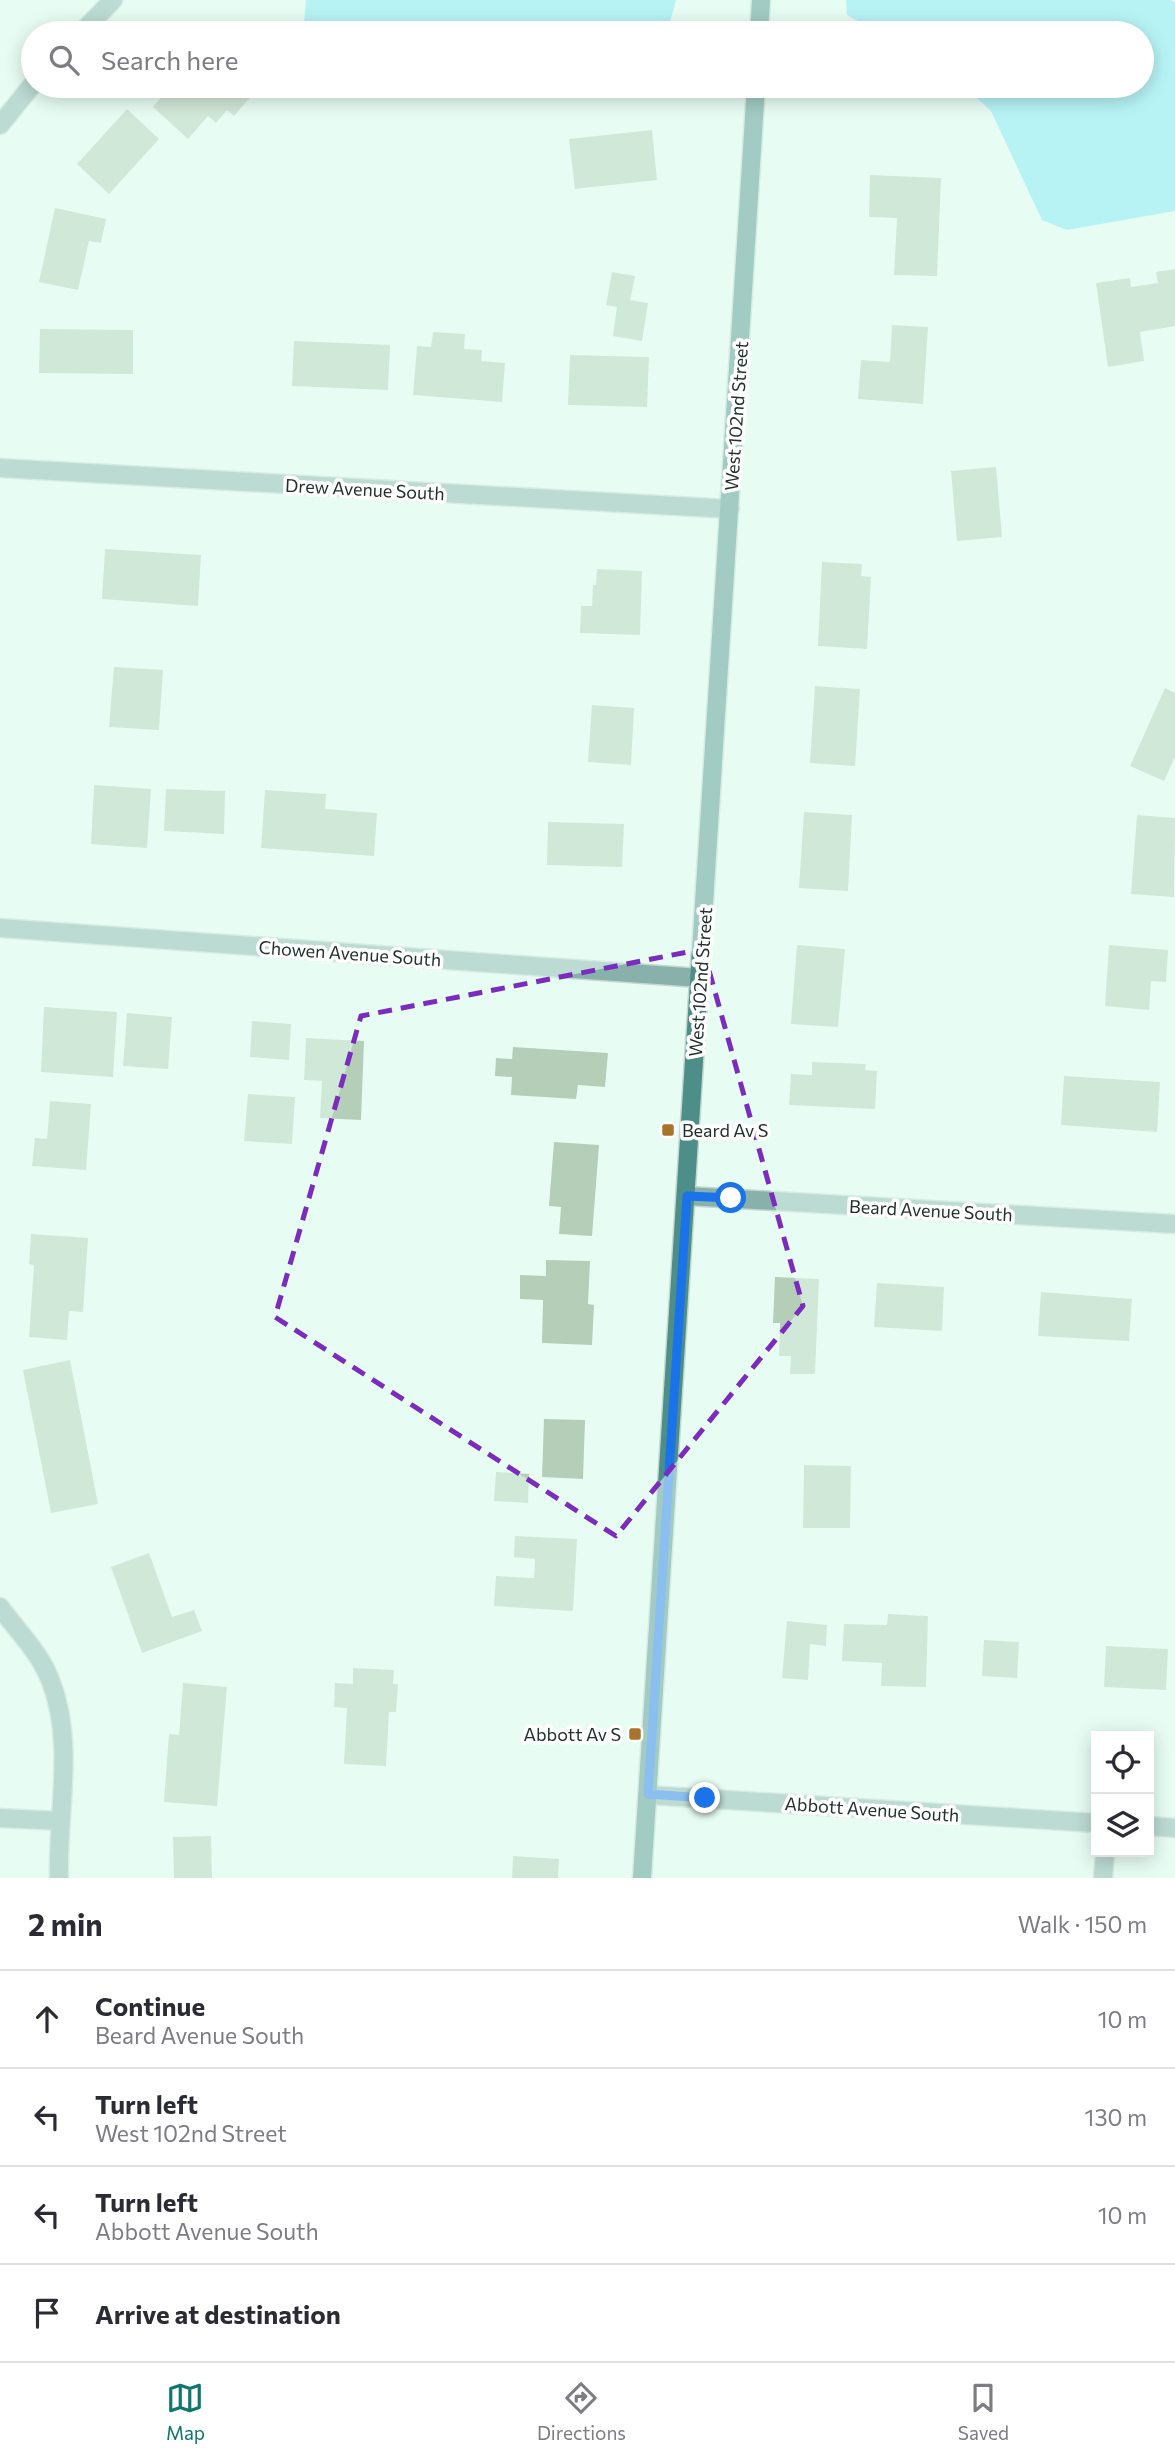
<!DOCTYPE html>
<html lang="en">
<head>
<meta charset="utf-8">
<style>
	body { margin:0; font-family:Commissioner,sans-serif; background:#f2f2f3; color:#2b2b33 }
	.controls { position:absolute; right:21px; bottom:21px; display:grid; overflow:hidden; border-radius:0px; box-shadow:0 4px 18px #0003 }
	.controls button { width:63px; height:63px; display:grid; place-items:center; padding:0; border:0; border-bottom:2px solid #e1e1e2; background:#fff; color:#2b2b33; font:35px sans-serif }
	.stop { position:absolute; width:21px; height:21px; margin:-16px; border:5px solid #1a73e8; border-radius:50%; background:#fff }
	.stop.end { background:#1a73e8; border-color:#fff; box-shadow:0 2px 7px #0008 }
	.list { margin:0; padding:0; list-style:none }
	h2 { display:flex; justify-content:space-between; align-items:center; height:91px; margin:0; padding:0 28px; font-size:30px }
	h2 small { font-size:23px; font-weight:400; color:#7c7c81 }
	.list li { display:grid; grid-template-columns:46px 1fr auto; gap:21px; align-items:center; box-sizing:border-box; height:98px; padding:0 28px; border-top:2px solid #e1e1e2 }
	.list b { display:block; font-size:26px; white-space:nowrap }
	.list p { margin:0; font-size:23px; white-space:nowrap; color:#7c7c81 }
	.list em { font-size:23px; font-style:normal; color:#7c7c81 }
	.icon { flex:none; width:38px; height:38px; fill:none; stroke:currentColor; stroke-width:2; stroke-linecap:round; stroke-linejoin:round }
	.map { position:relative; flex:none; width:1175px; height:1878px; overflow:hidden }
	.search { position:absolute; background:#fff; box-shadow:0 4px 18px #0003; left:21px; right:21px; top:21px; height:77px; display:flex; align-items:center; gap:18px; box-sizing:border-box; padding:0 24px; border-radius:38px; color:#7c7c81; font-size:26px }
	.sheet { height:483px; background:#fff }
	nav { display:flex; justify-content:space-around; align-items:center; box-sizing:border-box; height:98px; border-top:2px solid #e1e1e2; background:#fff; font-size:19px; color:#7c7c81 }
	nav a { display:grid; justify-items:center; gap:4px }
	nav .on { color:#0f766e }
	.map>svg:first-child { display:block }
</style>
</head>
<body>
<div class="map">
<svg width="1175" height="1878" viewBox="0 0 1175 1878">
	<rect width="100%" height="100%" fill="#e7fdf4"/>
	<!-- water -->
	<path fill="#7de7f5" d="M306,0H676L667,33H312L304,23Z
		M846,0H1171L1175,2V211L1067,230L1042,220L991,111L964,86H1142V33H879L847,15Z
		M396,86H557C514,100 449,91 404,88Z"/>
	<!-- building -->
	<path fill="#b4ceb7" d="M171,86H260L234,116L227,110L216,123L208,116L188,139L153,107Z
		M127,109L159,139L109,194L77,164Z
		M652,130L657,180L575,189L569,139Z
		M870,175L941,178L937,276L894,275L897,218L869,217Z
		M55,208L106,219L101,243L89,241L78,290L39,282Z
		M1175,269V326L1140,332L1144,361L1108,367L1096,283L1130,278L1131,287L1158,283L1156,272Z
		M612,272L635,276L630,300L648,303L642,341L613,336L617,307L606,305Z
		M892,325L928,327L923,404L858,399L861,360L890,362Z
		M40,329L133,330V374L39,373Z
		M433,332L465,334L464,349L482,350L481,361L505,363L502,402L413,395L417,346L431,347Z
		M294,341L390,345L388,390L292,386Z
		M570,355L649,357L647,407L568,405Z
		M996,467L1002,537L957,541L951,471Z
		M105,549L201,555L198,606L102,599Z
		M822,562L862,564L861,576L871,577L867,649L818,646Z
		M597,569L642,571L640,635L580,633L581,606H592L593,585H596Z
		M114,667L163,670L159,730L109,727Z
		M815,686L860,689L855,766L810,763Z
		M1165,688L1175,693V757L1164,781L1130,766Z
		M592,705L634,708L631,765L588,762Z
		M94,785L151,789L147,848L91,844Z
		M166,789L225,791L224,834L164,831Z
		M265,790L326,794L325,809L377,813L374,856L261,848Z
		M804,812L852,815L848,891L799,888Z
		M1137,815L1175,818L1174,897L1131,894Z
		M548,822L624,824L622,867L547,865Z
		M797,945L845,949L838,1027L791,1024Z
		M1109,945L1168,950L1166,982L1151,981L1149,1010L1105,1006Z
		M44,1007L117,1012L113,1077L41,1072Z
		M127,1013L172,1017L168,1069L123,1066Z
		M252,1021L291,1024L289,1060L250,1057Z
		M306,1038L364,1041L361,1120L320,1118L322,1081L304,1080Z
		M513,1047L608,1053L605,1087L578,1085L576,1099L511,1095L512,1077L495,1076L496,1058L512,1059Z
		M812,1062L866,1064L865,1070L877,1071L875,1109L789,1105L791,1074L812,1075Z
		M1064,1076L1160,1082L1157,1132L1061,1125Z
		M248,1094L295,1097L292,1144L244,1141Z
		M50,1101L91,1104L86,1170L32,1166L35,1138L47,1139Z
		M554,1142L599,1145L592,1236L559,1234L561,1207L549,1206Z
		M31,1234L88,1238L83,1312L69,1311L67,1340L29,1337L34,1265L29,1264Z
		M546,1260L590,1261L588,1304L594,1305L592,1345L542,1343L543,1300L520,1299V1275L546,1276Z
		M775,1277L819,1279L815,1374H790L791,1356H779L780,1323H773Z
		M877,1283L944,1287L942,1331L874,1327Z
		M1041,1292L1132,1299L1129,1341L1038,1336Z
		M70,1360L98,1504L51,1513L23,1370Z
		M544,1419L585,1420L583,1479L542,1477Z
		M804,1465L851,1466L850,1528H803Z
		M496,1472L529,1474L528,1503L494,1501Z
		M515,1536L577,1539L573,1611L494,1606L496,1576L534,1578L535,1559L514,1557Z
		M149,1553L172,1617L194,1610L202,1631L142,1653L111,1567Z
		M888,1614L928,1616L926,1687L881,1686L882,1663L842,1661L844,1624L887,1625Z
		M787,1621L827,1625L826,1646L810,1644L808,1680L782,1678Z
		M984,1640L1019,1642L1017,1678L982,1676Z
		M1106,1646L1168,1649L1166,1690L1104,1687Z
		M353,1668L394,1670L393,1684H398L396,1712H389L386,1766L344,1764L347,1708L334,1707L335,1683L353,1684Z
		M183,1683L227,1687L217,1806L164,1802L169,1734L179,1735Z
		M211,1836L212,1878H174L173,1837Z
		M513,1856L559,1859L558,1878H512Z"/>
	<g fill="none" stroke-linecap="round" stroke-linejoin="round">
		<!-- street casing -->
		<g stroke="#c4d8d0" stroke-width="21">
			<path id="street" d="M81,33L113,0
				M0,125L33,84
				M0,468L730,509
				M0,928L700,978
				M687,1196L1175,1224
				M0,1607C18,1632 40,1652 51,1682C75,1744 57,1813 59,1878
				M648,1795L1096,1823
				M0,1818L61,1821
				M1149,1826L1175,1828
				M1103,1878L1105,1852"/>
		</g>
		<!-- secondary casing -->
		<g stroke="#c4d8d0" stroke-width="21">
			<path id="secondary" d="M759,33L761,0
				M642,1878L756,86"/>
		</g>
		<!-- street -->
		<use href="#street" stroke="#88b1ac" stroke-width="18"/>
		<!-- secondary -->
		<use href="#secondary" stroke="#4d8e88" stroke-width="18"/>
	</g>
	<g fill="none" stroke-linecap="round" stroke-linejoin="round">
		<!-- route -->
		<path stroke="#1a73e8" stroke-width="9" d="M705,1798L648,1794L687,1196L731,1198"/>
	</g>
	<!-- marked area -->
	<path d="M0 0H1175V1878H0ZM703,949L803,1306L616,1536L275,1317L361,1016Z" fill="#e7fdf4" fill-opacity=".55" fill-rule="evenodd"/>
	<path fill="none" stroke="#7b2cbf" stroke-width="5" stroke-dasharray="14 9" stroke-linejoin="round" d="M703,949L803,1306L616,1536L275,1317L361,1016Z"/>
	<!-- markers -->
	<g fill="#a8732d" stroke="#fff" stroke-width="2.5">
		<rect x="661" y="1123" width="14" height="14" rx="3.5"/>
		<rect x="628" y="1727" width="14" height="14" rx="3.5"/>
	</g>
	<g text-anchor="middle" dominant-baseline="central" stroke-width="7" stroke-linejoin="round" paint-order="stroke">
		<!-- street labels -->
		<g font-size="18" fill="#22312b" stroke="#fff">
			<text transform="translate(736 416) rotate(-86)">West 102nd Street</text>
			<text transform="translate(365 489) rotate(3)">Drew Avenue South</text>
			<text transform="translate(350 953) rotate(4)">Chowen Avenue South</text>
			<text transform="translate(700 982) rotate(-86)">West 102nd Street</text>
			<text transform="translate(931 1210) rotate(3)">Beard Avenue South</text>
			<text transform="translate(872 1809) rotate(4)">Abbott Avenue South</text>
		</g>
		<!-- poi labels -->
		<g font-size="18" fill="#22312b" stroke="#fff" text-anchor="start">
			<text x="682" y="1130">Beard Av S</text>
			<text x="621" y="1734" text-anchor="end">Abbott Av S</text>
		</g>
	</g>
</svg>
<div class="controls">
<button><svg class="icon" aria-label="locate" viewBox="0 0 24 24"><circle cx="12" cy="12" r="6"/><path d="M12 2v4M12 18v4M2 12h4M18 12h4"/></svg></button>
<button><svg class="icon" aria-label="layers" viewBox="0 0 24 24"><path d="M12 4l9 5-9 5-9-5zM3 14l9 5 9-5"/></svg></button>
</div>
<div class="stop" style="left:731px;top:1198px"></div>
<div class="stop end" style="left:705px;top:1798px"></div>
<div class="search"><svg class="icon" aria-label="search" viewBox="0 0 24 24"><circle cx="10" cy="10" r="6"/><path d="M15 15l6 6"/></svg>Search here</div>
</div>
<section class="sheet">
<h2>2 min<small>Walk · 150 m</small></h2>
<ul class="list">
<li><svg class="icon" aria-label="ahead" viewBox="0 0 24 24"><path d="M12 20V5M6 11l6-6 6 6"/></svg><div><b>Continue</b><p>Beard Avenue South</p></div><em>10 m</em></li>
<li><svg class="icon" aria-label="left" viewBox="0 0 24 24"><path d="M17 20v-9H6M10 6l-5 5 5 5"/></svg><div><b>Turn left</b><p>West 102nd Street</p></div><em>130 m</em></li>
<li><svg class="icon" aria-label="left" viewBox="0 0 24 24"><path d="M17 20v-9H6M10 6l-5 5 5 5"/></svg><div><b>Turn left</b><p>Abbott Avenue South</p></div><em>10 m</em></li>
<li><svg class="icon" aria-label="arrive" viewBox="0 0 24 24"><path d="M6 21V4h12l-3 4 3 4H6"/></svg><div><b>Arrive at destination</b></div></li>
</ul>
</section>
<nav>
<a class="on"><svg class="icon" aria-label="map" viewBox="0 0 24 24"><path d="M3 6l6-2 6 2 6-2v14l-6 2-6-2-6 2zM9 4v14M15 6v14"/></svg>Map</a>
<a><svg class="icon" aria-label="directions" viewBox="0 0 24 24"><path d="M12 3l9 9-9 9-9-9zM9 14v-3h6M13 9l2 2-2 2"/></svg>Directions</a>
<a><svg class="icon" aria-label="saved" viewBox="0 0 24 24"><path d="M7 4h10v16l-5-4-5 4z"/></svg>Saved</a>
</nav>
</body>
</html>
